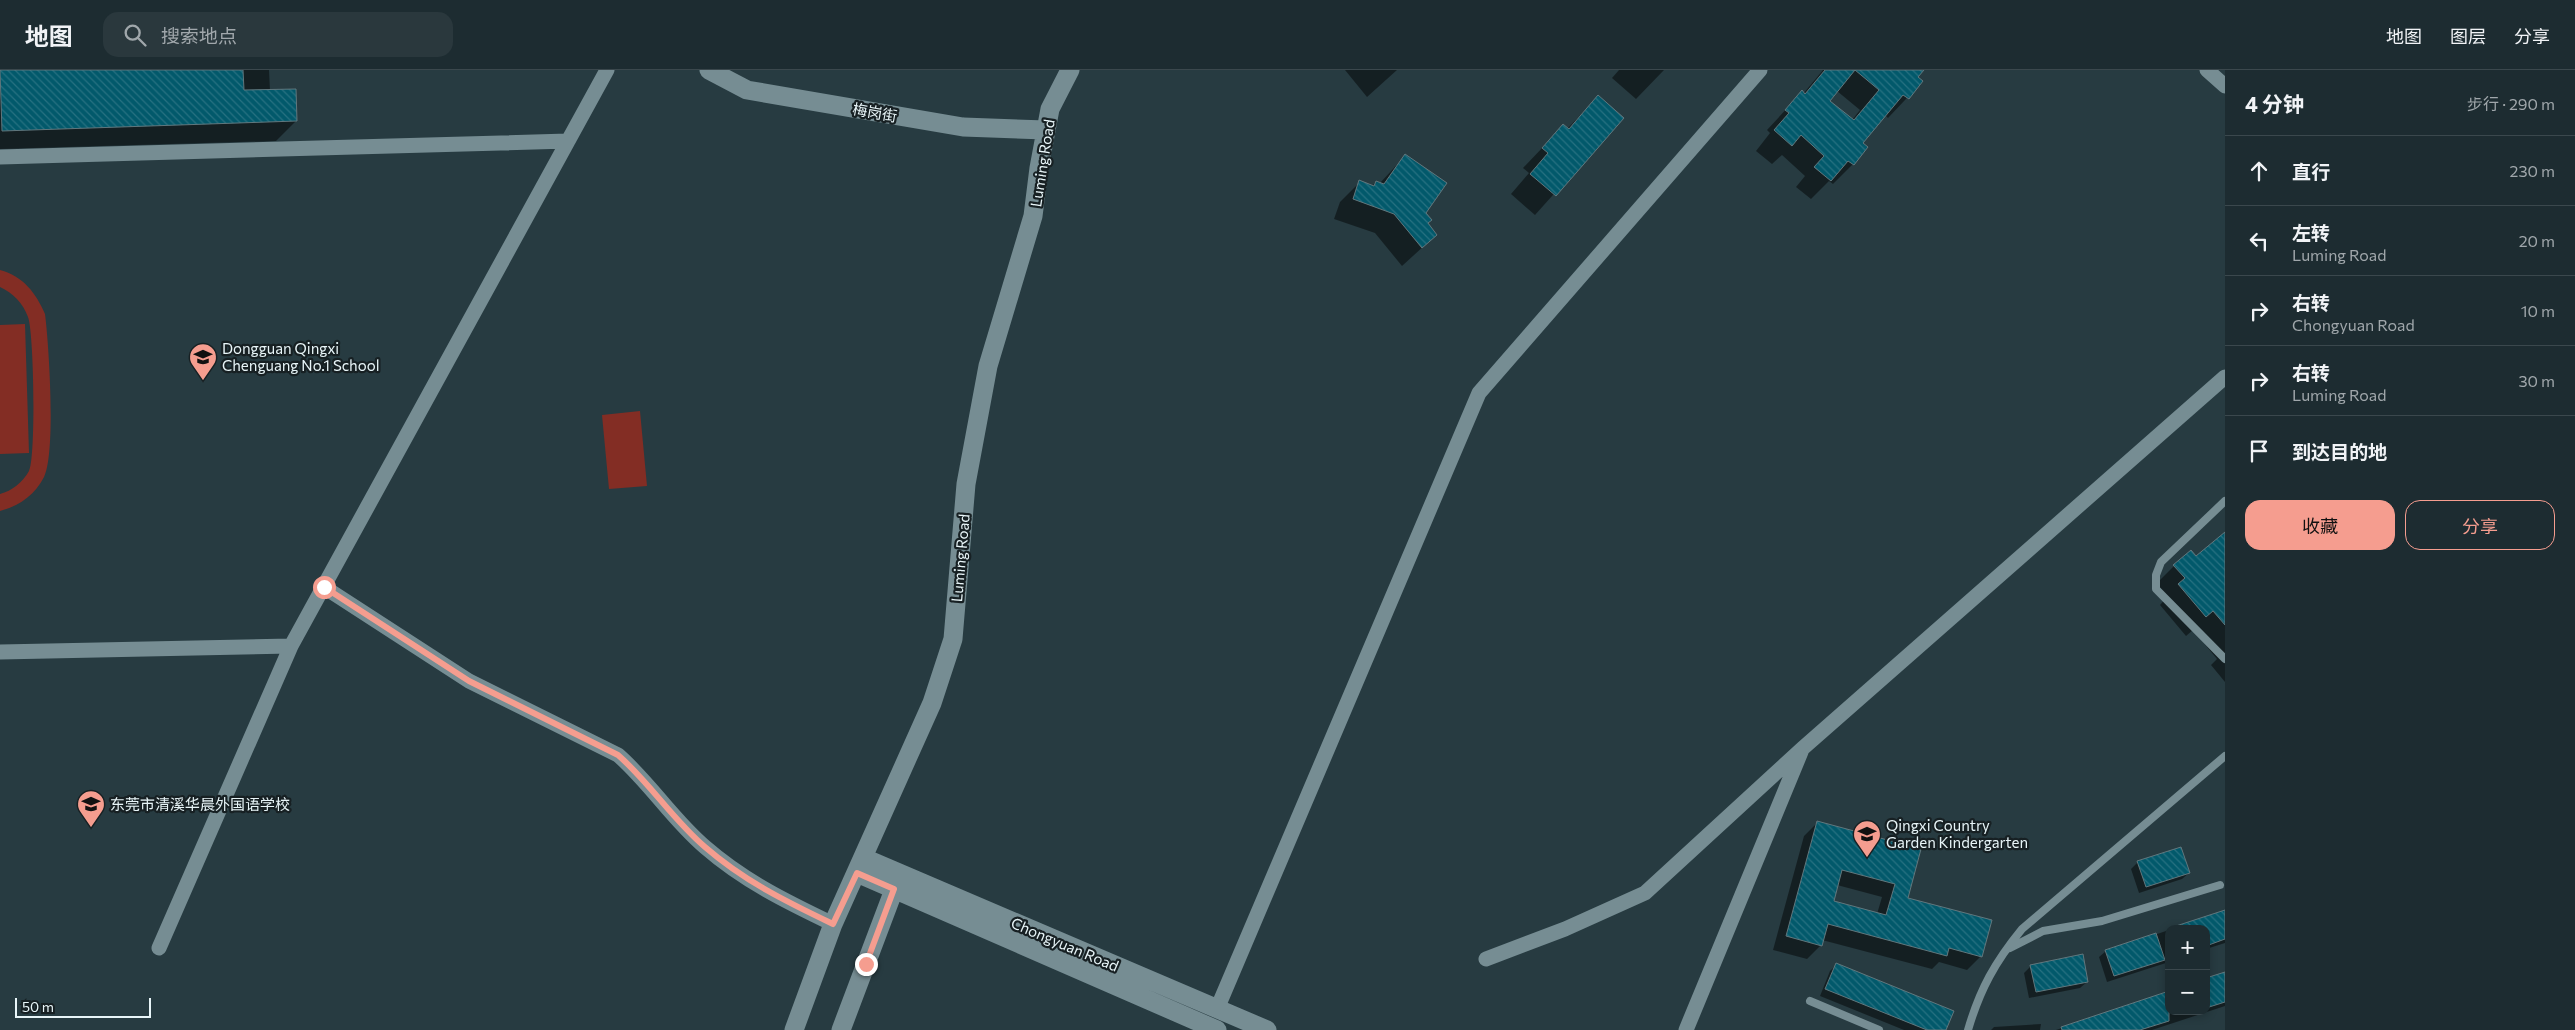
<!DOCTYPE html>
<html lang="zh">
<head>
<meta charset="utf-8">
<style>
	body { margin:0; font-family:Commissioner,"Noto Sans SC",sans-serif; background:#2a383d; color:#f1f3f6 }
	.controls { position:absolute; right:15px; bottom:15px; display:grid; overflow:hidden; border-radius:10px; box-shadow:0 2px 8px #0003 }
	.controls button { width:45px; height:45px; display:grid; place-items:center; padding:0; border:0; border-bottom:1px solid #3b484d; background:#1d2c31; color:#f1f3f6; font:25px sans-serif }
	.scale { position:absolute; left:15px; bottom:12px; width:136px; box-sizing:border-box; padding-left:5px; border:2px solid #e8f5f8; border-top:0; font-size:14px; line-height:18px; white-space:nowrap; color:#e8f5f8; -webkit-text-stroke:4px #172023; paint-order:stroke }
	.stop { position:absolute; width:15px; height:15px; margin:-11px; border:4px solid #f59d8f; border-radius:50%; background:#fff }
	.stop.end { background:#f59d8f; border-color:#fff; box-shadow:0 1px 5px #0008 }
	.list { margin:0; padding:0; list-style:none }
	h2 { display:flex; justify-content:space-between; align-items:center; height:65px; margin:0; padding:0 20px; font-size:21px }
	h2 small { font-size:16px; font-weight:400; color:#a0a7ab }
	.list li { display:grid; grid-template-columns:32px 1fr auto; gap:15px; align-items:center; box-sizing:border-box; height:70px; padding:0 20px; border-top:1px solid #3b484d }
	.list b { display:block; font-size:19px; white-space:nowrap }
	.list p { margin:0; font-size:16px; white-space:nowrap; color:#a0a7ab }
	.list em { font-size:16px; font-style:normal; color:#a0a7ab }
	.actions { display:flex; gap:10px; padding:15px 20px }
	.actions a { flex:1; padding:11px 0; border:1px solid #f59d8f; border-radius:15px; text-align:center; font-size:18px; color:#f59d8f }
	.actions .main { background:#f59d8f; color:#111 }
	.icon { flex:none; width:28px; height:28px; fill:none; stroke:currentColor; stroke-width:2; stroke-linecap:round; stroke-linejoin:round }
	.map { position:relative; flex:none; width:2225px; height:960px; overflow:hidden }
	header { display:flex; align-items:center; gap:30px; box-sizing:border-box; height:70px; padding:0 25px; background:#1d2c31; border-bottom:1px solid #3b484d }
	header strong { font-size:24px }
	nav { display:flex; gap:28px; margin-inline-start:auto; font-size:18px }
	.search { width:350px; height:45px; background:#2a383d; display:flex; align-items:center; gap:12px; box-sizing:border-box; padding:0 18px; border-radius:15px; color:#a0a7ab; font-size:19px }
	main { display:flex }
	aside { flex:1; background:#1d2c31 }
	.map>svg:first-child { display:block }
</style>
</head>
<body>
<header>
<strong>地图</strong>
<div class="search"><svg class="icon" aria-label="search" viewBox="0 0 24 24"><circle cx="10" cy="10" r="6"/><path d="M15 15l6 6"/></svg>搜索地点</div>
<nav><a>地图</a><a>图层</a><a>分享</a></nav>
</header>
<main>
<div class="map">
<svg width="2225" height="960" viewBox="0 0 2225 960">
	<defs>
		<pattern id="building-back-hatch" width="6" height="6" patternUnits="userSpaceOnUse" patternTransform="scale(1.25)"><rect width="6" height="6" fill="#02596b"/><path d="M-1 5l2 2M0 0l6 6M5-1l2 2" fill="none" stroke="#277181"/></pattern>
	</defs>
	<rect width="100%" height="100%" fill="#273b41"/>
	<!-- garden -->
	<path fill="#832d24" d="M0,200C23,206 36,223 45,244C49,274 56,383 44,407C35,425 19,436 0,441V424C12,421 23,412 29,401C36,387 34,263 28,247C23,233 13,223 0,217Z
		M25,254L29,383L0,384V255Z
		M640,341L647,416L609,419L602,345Z"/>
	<!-- shadow -->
	<path fill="#0007" fill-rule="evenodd" d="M0,0H269L270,21L296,51L276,71L0,79Z
		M1345,0H1397L1367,27Z
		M1619,0H1664L1636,29L1612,8Z
		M1823,0H1922L1916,7L1922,12L1888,48L1885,45L1861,73L1867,78L1853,94L1833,114L1829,111L1811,129L1796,117L1805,106L1782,85L1772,94L1756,81L1770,63L1767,60L1802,22L1803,24ZM1837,21L1860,40L1852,50L1828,31Z
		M1598,27L1622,48L1535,145L1511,124L1529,103L1523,98L1563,56L1567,59Z
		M1405,86L1426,153L1436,165L1402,196L1375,163L1334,149L1340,132L1360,112L1372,116L1376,112L1380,113Z
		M2225,469V612L2211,595L2217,589L2193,560L2186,566L2160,535L2166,528L2155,515L2174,496L2196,488Z
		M1817,753L1920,780L1906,829L1980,887L1967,900L1939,892L1932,899L1822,870L1821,875L1807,889L1773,880L1804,766ZM1837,815L1882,827L1877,844L1833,832Z
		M2138,792L2189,803L2182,809L2139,823L2131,799Z
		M2225,841V873L2206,879V859H2172Z
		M2169,860V892L2107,912L2099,887L2106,881Z
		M1836,895L1944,960H1904L1820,926L1830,901Z
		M2031,896L2087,912L2080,918L2029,928L2024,903Z
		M2225,904V936L2152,960H2056L2169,922V941H2206V910Z
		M2041,954L2040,960H1991L1994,957Z"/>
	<!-- building -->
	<path fill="url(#building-back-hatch)" stroke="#61777d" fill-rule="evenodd" d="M0,0H243L244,20L296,19L297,51L2,61Z
		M1825,0H1924L1918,7L1923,11L1909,29L1903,25L1863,73L1868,77L1854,95L1848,91L1831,111L1814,97L1824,86L1801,65L1792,76L1774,60L1789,43L1785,40L1802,20L1805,24ZM1855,0L1879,20L1854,50L1830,31Z
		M1598,25L1624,48L1556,126L1530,104L1548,83L1542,78L1563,54L1569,59Z
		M1405,84L1447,113L1426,143L1432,150L1428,153L1437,165L1422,178L1394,144L1353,129L1359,110L1374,116L1376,111L1384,114Z
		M2225,462V555L2213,541L2206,547L2178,514L2185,508L2173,495L2191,480L2196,486Z
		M1817,751L1921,779L1908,828L1992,850L1982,887L1949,878L1947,886L1828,854L1822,876L1786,866ZM1842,800L1895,814L1886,845L1834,831Z
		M2181,777L2190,803L2146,817L2137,791Z
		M2225,840V869L2206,876V859H2177L2176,856Z
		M2156,863L2165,890L2114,906L2105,880Z
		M2083,884L2088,912L2036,922L2030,895Z
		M1836,893L1954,941L1946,960H1927L1825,919Z
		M2225,902V932L2206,938V908Z
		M2169,921V951L2140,960H2062L2061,957Z"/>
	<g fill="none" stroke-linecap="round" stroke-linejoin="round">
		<!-- service -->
		<path stroke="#768d93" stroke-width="8" d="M2225,431L2161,492L2156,505V519L2225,589
			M2010,878L2043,861L2102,851L2220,815
			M1810,931L1879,960
			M1968,960C1980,919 1995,892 2022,859L2225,686"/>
		<!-- minor -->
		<path stroke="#768d93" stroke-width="15" d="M2207,0L2225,16
			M0,87L568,71
			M324,517L469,611L618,685C650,713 673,750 705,777C744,811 787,832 833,854
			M0,582L291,576
			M159,878L291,576L607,0
			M1486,889L1565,859L1645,823L1803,678L2225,307
			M1217,939L1479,323L1760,0
			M1686,960L1801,682"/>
		<!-- tertiary -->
		<path stroke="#768d93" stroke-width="19" d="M709,0L747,20L963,57L1046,60
			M864,788L1267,960
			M857,803L1217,960
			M794,960L833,854L932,633L953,569L966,414L988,296L1033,146L1039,98L1050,39L1070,0
			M841,960L898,809"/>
	</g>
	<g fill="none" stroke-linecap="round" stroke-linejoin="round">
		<!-- route -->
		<path stroke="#f59d8f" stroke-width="6" d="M324,517L469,611L618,685C650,713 673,750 705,777C744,811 787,832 833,854L857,803L894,819L866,894"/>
	</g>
	<!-- icons -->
	<defs>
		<g id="school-pin" transform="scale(1.4375)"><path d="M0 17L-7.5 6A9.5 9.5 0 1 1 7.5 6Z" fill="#f59d8f" stroke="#172023"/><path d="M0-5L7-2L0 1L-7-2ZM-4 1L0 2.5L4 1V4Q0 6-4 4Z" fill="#111"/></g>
	</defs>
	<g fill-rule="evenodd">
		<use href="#school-pin" x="203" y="287"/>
		<use href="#school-pin" x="91" y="734"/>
		<use href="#school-pin" x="1867" y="764"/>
	</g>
	<g text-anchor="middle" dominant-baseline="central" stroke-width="4.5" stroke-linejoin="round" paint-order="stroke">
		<!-- street labels -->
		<g font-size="15" fill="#e8f5f8" stroke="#172023">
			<text transform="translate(875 42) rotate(10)">梅岗街</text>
			<text transform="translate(1042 93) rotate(-81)">Luming Road</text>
			<text transform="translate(960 488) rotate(-85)">Luming Road</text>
			<text transform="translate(1065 874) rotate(23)">Chongyuan Road</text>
		</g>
		<!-- poi labels -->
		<g font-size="15" fill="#e8f5f8" stroke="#172023" text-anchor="start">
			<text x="222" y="278">Dongguan Qingxi<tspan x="222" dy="17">Chenguang No.1 School</tspan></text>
			<text x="110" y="734">东莞市清溪华晨外国语学校</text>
			<text x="1886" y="755">Qingxi Country<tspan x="1886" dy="17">Garden Kindergarten</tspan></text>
		</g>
	</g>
</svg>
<div class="controls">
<button>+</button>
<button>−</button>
</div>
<div class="scale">50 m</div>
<div class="stop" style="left:324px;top:517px"></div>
<div class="stop end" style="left:866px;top:894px"></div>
</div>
<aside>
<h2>4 分钟<small>步行 · 290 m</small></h2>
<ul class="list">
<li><svg class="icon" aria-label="ahead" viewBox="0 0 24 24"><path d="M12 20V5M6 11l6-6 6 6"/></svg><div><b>直行</b></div><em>230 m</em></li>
<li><svg class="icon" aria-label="left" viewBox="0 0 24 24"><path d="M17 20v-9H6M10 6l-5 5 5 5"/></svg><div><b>左转</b><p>Luming Road</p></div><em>20 m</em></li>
<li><svg class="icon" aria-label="right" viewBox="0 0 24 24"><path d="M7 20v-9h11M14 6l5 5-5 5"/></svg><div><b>右转</b><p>Chongyuan Road</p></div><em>10 m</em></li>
<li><svg class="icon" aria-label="right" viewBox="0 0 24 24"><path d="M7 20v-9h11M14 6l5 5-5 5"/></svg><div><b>右转</b><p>Luming Road</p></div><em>30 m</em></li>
<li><svg class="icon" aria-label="arrive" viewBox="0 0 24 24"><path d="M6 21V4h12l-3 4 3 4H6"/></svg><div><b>到达目的地</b></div></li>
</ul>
<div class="actions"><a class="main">收藏</a><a>分享</a></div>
</aside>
</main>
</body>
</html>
